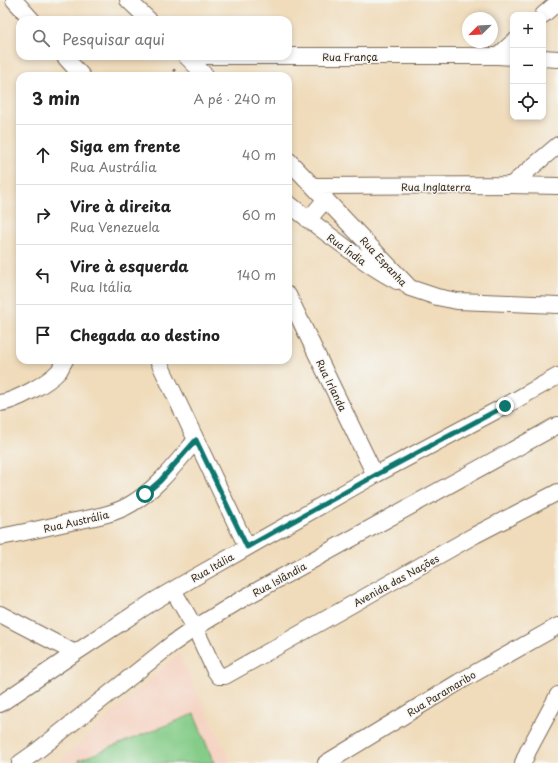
<!DOCTYPE html>
<html lang="pt">
<head>
<meta charset="utf-8">
<style>
	body { margin:0; font-family:"Playpen Sans",sans-serif; background:#f2f2f2; color:#222 }
	.controls { position:absolute; right:12px; top:12px; display:grid; overflow:hidden; border-radius:8px; box-shadow:0 2px 6px #0003 }
	.controls button { width:36px; height:36px; display:grid; place-items:center; padding:0; border:0; border-bottom:1px solid #e0e0e0; background:#fff; color:#222; font:20px sans-serif }
	.compass { position:absolute; left:462px; top:12px; width:36px; height:36px; border-radius:50%; background:#fff; box-shadow:0 2px 6px #0003; rotate:246deg }
	.stop { position:absolute; width:12px; height:12px; margin:-9px; border:3px solid #0f766e; border-radius:50%; background:#fff }
	.stop.end { background:#0f766e; border-color:#fff; box-shadow:0 1px 4px #0008 }
	.list { margin:0; padding:0; list-style:none }
	h2 { display:flex; justify-content:space-between; align-items:center; height:52px; margin:0; padding:0 16px; font-size:17px }
	h2 small { font-size:13px; font-weight:400; color:#767676 }
	.list li { display:grid; grid-template-columns:26px 1fr auto; gap:12px; align-items:center; box-sizing:border-box; height:60px; padding:0 16px; border-top:1px solid #e0e0e0 }
	.list b { display:block; font-size:15px; white-space:nowrap }
	.list p { margin:0; font-size:13px; white-space:nowrap; color:#767676 }
	.list em { font-size:13px; font-style:normal; color:#767676 }
	.icon { flex:none; width:22px; height:22px; fill:none; stroke:currentColor; stroke-width:2; stroke-linecap:round; stroke-linejoin:round }
	.map { position:relative; flex:none; width:558px; height:763px; overflow:hidden }
	.search { position:absolute; background:#fff; box-shadow:0 2px 6px #0003; left:16px; top:16px; width:276px; height:44px; display:flex; align-items:center; gap:10px; box-sizing:border-box; padding:0 14px; border-radius:12px; color:#767676; font-size:15px }
	.panel { position:absolute; background:#fff; box-shadow:0 2px 6px #0003; left:16px; top:72px; width:276px; height:292px; border-radius:12px }
	.map>svg:first-child { display:block }
</style>
</head>
<body>
<div class="map">
<svg width="558" height="763" viewBox="0 0 558 763">
	<rect width="100%" height="100%" fill="#f6f6f2"/>
	<filter id="ink" filterUnits="userSpaceOnUse"><feTurbulence type="fractalNoise" baseFrequency=".025" numOctaves="2"/><feDisplacementMap in="SourceGraphic" scale="8" xChannelSelector="R" yChannelSelector="G"/><feConvolveMatrix kernelMatrix="1 2 1 2 8 2 1 2 1" color-interpolation-filters="sRGB"/></filter>
	<filter id="wash" filterUnits="userSpaceOnUse"><feTurbulence type="fractalNoise" baseFrequency=".012" numOctaves="4" result="noise"/><feDisplacementMap in="SourceGraphic" scale="16" xChannelSelector="R" yChannelSelector="G"/><feGaussianBlur stdDeviation="0.9" result="paint"/><feColorMatrix in="noise" values="0 0 0 0 0 0 0 0 0 0 0 0 0 0 0 0 0 1.4 0 .05"/><feComposite in="paint" operator="in"/></filter>
	<g filter="url(#wash)">
		<rect width="100%" height="100%" fill="#f0dcbb"/>
		<!-- built -->
		<path fill="#f5d3c2" d="M179,653L231,763H58Z"/>
		<!-- green -->
		<path fill="#84cc88" stroke="#607b53" d="M194,714L214,763H80L79,760Z"/>
	</g>
	<g filter="url(#ink)">
		<g fill="none" stroke-linecap="round" stroke-linejoin="round">
			<!-- street casing -->
			<g stroke="#7a6855" stroke-width="18">
				<path id="street" d="M14,0L32,20
					M128,0L149,20
					M543,15L558,2
					M64,56L82,76
					M186,56H498L513,57
					M186,56L206,76
					M498,56L513,42
					M543,58L558,59
					M288,160L410,288L437,297L457,301L558,305
					M511,185L558,145
					M314,186L511,185L558,186
					M288,203C305,217 322,230 340,243C358,257 377,271 397,281
					M308,220L326,199
					M288,295L375,475
					M158,360L247,547
					M0,403C16,401 48,383 59,371C61,368 63,363 65,360
					M0,537C22,533 44,528 66,523C88,518 111,516 131,504C157,489 176,463 196,440
					M173,590L195,628L214,669L219,676H225L475,535L558,492
					M0,614L75,653
					M0,704L75,653L154,601L195,577L375,475L505,406L558,376
					M20,763L37,751L172,644L195,628L242,599L558,425
					M326,763L459,682L558,626
					M523,763L528,751L558,695"/>
			</g>
			<!-- path -->
			<path stroke="#7a6855" stroke-width="2.5" stroke-dasharray="3 3" stroke-linecap="butt" d="M169,76L177,67"/>
			<!-- street -->
			<use href="#street" stroke="#fff" stroke-width="16"/>
		</g>
	</g>
	<g fill="none" stroke-linecap="round" stroke-linejoin="round" filter="url(#ink)">
		<!-- route -->
		<path stroke="#0f766e" stroke-width="5" d="M145,494L160,481L196,440L247,547L376,475L505,406"/>
	</g>
	<g text-anchor="middle" dominant-baseline="central" stroke-width="3" stroke-linejoin="round" paint-order="stroke">
		<!-- street labels -->
		<g font-size="10" fill="#3b2a1e" stroke="#f6f6f2">
			<text x="350" y="56">Rua França</text>
			<text x="436" y="186">Rua Inglaterra</text>
			<text transform="translate(347 249) rotate(36)">Rua Índia</text>
			<text transform="translate(384 261) rotate(47)">Rua Espanha</text>
			<text transform="translate(332 385) rotate(64)">Rua Irlanda</text>
			<text transform="translate(76 521) rotate(-13)">Rua Austrália</text>
			<text transform="translate(212 567) rotate(-30)">Rua Itália</text>
			<text transform="translate(279 579) rotate(-29)">Rua Islândia</text>
			<text transform="translate(396 580) rotate(-29)">Avenida das Nações</text>
			<text transform="translate(441 693) rotate(-31)">Rua Paramaribo</text>
		</g>
	</g>
</svg>
<div class="controls">
<button>+</button>
<button>−</button>
<button><svg class="icon" aria-label="locate" viewBox="0 0 24 24"><circle cx="12" cy="12" r="6"/><path d="M12 2v4M12 18v4M2 12h4M18 12h4"/></svg></button>
</div>
<svg class="compass" viewBox="-18 -18 36 36"><path d="M0-13l5 13h-10z" fill="#e53935"/><path d="M0 13l5-13h-10z" fill="#767676"/></svg>
<div class="stop" style="left:145px;top:494px"></div>
<div class="stop end" style="left:505px;top:406px"></div>
<div class="search"><svg class="icon" aria-label="search" viewBox="0 0 24 24"><circle cx="10" cy="10" r="6"/><path d="M15 15l6 6"/></svg>Pesquisar aqui</div>
<section class="panel">
<h2>3 min<small>A pé · 240 m</small></h2>
<ul class="list">
<li><svg class="icon" aria-label="ahead" viewBox="0 0 24 24"><path d="M12 20V5M6 11l6-6 6 6"/></svg><div><b>Siga em frente</b><p>Rua Austrália</p></div><em>40 m</em></li>
<li><svg class="icon" aria-label="right" viewBox="0 0 24 24"><path d="M7 20v-9h11M14 6l5 5-5 5"/></svg><div><b>Vire à direita</b><p>Rua Venezuela</p></div><em>60 m</em></li>
<li><svg class="icon" aria-label="left" viewBox="0 0 24 24"><path d="M17 20v-9H6M10 6l-5 5 5 5"/></svg><div><b>Vire à esquerda</b><p>Rua Itália</p></div><em>140 m</em></li>
<li><svg class="icon" aria-label="arrive" viewBox="0 0 24 24"><path d="M6 21V4h12l-3 4 3 4H6"/></svg><div><b>Chegada ao destino</b></div></li>
</ul>
</section>
</div>
</body>
</html>
